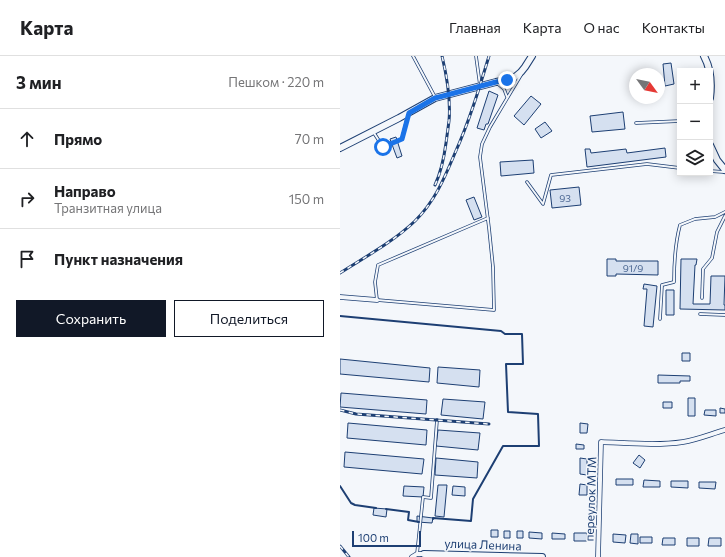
<!DOCTYPE html>
<html lang="ru">
<head>
<meta charset="utf-8">
<style>
	body { margin:0; font-family:Commissioner,sans-serif; background:#f6f6f6; color:#202124 }
	.controls { position:absolute; right:12px; top:12px; display:grid; overflow:hidden; border-radius:0px; box-shadow:0 2px 10px #0003 }
	.controls button { width:36px; height:36px; display:grid; place-items:center; padding:0; border:0; border-bottom:1px solid #e0e0e0; background:#fff; color:#202124; font:20px sans-serif }
	.compass { position:absolute; left:289px; top:12px; width:36px; height:36px; border-radius:50%; background:#fff; box-shadow:0 2px 10px #0003; rotate:123deg }
	.scale { position:absolute; left:12px; bottom:10px; width:69px; box-sizing:border-box; padding-left:4px; border:2px solid #1d3f73; border-top:0; font-size:11px; line-height:14px; white-space:nowrap; color:#1d3f73; -webkit-text-stroke:3px #f4f7fb; paint-order:stroke }
	.stop { position:absolute; width:12px; height:12px; margin:-9px; border:3px solid #1a73e8; border-radius:50%; background:#fff }
	.stop.end { background:#1a73e8; border-color:#fff; box-shadow:0 1px 4px #0008 }
	.list { margin:0; padding:0; list-style:none }
	h2 { display:flex; justify-content:space-between; align-items:center; height:52px; margin:0; padding:0 16px; font-size:17px }
	h2 small { font-size:13px; font-weight:400; color:#757577 }
	.list li { display:grid; grid-template-columns:26px 1fr auto; gap:12px; align-items:center; box-sizing:border-box; height:60px; padding:0 16px; border-top:1px solid #e0e0e0 }
	.list b { display:block; font-size:15px; white-space:nowrap }
	.list p { margin:0; font-size:13px; white-space:nowrap; color:#757577 }
	.list em { font-size:13px; font-style:normal; color:#757577 }
	.actions { display:flex; gap:8px; padding:12px 16px }
	.actions a { flex:1; padding:9px 0; border:1px solid #111827; border-radius:0px; text-align:center; font-size:14px; color:#111827 }
	.actions .main { background:#111827; color:#fff }
	.icon { flex:none; width:22px; height:22px; fill:none; stroke:currentColor; stroke-width:2; stroke-linecap:round; stroke-linejoin:round }
	.map { position:relative; flex:none; width:385px; height:501px; overflow:hidden }
	header { display:flex; align-items:center; gap:24px; box-sizing:border-box; height:56px; padding:0 20px; background:#fff; border-bottom:1px solid #e0e0e0 }
	header strong { font-size:19px }
	nav { display:flex; gap:22px; margin-inline-start:auto; font-size:14px }
	main { display:flex }
	aside { flex:1; background:#fff }
	.map>svg:first-child { display:block }
</style>
</head>
<body>
<header>
<strong>Карта</strong>
<nav><a>Главная</a><a>Карта</a><a>О нас</a><a>Контакты</a></nav>
</header>
<main>
<aside>
<h2>3 мин<small>Пешком · 220 m</small></h2>
<ul class="list">
<li><svg class="icon" aria-label="ahead" viewBox="0 0 24 24"><path d="M12 20V5M6 11l6-6 6 6"/></svg><div><b>Прямо</b></div><em>70 m</em></li>
<li><svg class="icon" aria-label="right" viewBox="0 0 24 24"><path d="M7 20v-9h11M14 6l5 5-5 5"/></svg><div><b>Направо</b><p>Транзитная улица</p></div><em>150 m</em></li>
<li><svg class="icon" aria-label="arrive" viewBox="0 0 24 24"><path d="M6 21V4h12l-3 4 3 4H6"/></svg><div><b>Пункт назначения</b></div></li>
</ul>
<div class="actions"><a class="main">Сохранить</a><a>Поделиться</a></div>
</aside>
<div class="map">
<svg width="385" height="501" viewBox="0 0 385 501">
	<rect width="100%" height="100%" fill="#f4f7fb"/>
	<!-- building -->
	<path fill="#d5e0f0" stroke="#1d3f73" d="M331,7L334,28L325,30L323,8Z
		M149,35L158,39L148,68H146L144,74L137,72Z
		M191,40L201,48L184,69L174,60Z
		M283,56L285,73L252,76L250,60Z
		M205,66L212,75L201,82L195,73Z
		M56,81L62,100L57,102L50,83Z
		M325,92L326,101L247,111L245,93H250L251,97L286,93L287,97Z
		M193,104L194,117L161,120L160,106Z
		M239,131L241,149L212,152L210,134Z
		M134,141L142,161L134,164L126,144Z
		M267,203H276V205H318V219L276,218V220H267Z
		M341,203H357L356,209H355L353,248H370L371,220H385L384,249H385V254L340,253Z
		M304,228L317,230L313,271L304,270L307,233H303Z
		M326,234H334V259H326Z
		M342,297H350V305H342Z
		M0,303L90,312L89,326L0,318Z
		M98,311L140,314L139,331L97,327Z
		M318,319L350,320V325H340V327H318Z
		M1,337L87,344L86,358L0,351Z
		M348,342H355V360H348Z
		M103,343L145,346L143,363L101,359Z
		M323,346H332V352H323Z
		M380,352L385,353V357H380Z
		M365,354H376V360L364,359Z
		M8,367L87,374L86,389L7,382Z
		M240,367L248,368L247,377H240Z
		M98,374L140,377L138,394L96,390Z
		M236,388L244,389V393H236Z
		M5,396L84,403L82,418L4,411Z
		M299,399L305,404L300,412L293,407Z
		M96,402L138,406L137,422L95,419Z
		M240,402L247,403V419L240,418Z
		M276,423H293V429H276Z
		M304,424L320,425V431H303Z
		M331,425H348V432L331,431Z
		M359,426H376L375,433L359,432Z
		M240,428L247,429V439H239Z
		M98,429H107L104,461L95,460Z
		M64,430L84,431L83,441L63,440Z
		M113,430L125,431V440L112,439Z
		M34,452L47,453L46,461L33,459Z
		M77,460L93,462L92,467L77,466Z
		M151,474H158V481H151Z
		M164,475H170V482H164Z
		M177,475H183V482H177Z
		M189,476L202,477V483L189,482Z
		M212,477L225,478V483H212Z
		M234,477H247V485H234Z
		M273,478L286,479L285,487L273,486Z
		M291,478H298V488L290,487Z
		M300,481H312V487H300Z
		M323,482H335V489H322Z
		M347,482H359V490H347Z
		M369,482H381V490H368Z"/>
	<g fill="none" stroke-linecap="round" stroke-linejoin="round">
		<!-- lane casing -->
		<g stroke="#1d3f73" stroke-width="3.5">
			<path id="lane" d="M73,0L95,41
				M136,0L140,29
				M158,28L164,33L167,41
				M296,67L340,65
				M34,77L43,91L62,83L68,59
				M370,115L384,116
				M187,126L203,148L211,119L307,108L340,112
				M148,162L38,209L35,226L37,244L154,254L153,211L149,172L140,101L142,88L150,71L181,19
				M362,242L363,213L372,202L377,176L385,160
				M360,258L385,259
				M320,263L322,229L334,226C334,206 335,188 340,169L355,163L375,161L385,156
				M77,498L83,441L91,442L97,364"/>
		</g>
		<!-- street casing -->
		<g stroke="#1d3f73" stroke-width="5.5">
			<path id="street" d="M0,241L37,244
				M72,501L77,498H84
				M258,501L261,386C288,387 316,390 343,386C357,384 371,378 385,374"/>
		</g>
		<!-- secondary casing -->
		<g stroke="#1d3f73" stroke-width="8">
			<path id="secondary" d="M364,0C371,13 372,27 370,42
				M370,89L377,104L385,114
				M0,92L59,62L95,42L156,26L167,24L175,21L181,16L185,11L192,0
				M84,498L202,501"/>
		</g>
		<!-- lane -->
		<use href="#lane" stroke="#f4f7fb" stroke-width="2"/>
		<!-- street -->
		<use href="#street" stroke="#f4f7fb" stroke-width="4"/>
		<!-- secondary -->
		<use href="#secondary" stroke="#f4f7fb" stroke-width="6"/>
		<!-- rail casing -->
		<g stroke="#1d3f73" stroke-width="3">
			<path id="rail" d="M95,129C101,116 104,102 106,87C107,80 108,72 109,65C111,43 107,21 102,0
				M0,217C25,201 53,186 75,165C95,145 104,123 115,97C129,66 139,33 149,0
				M0,354L16,358L149,368
				M0,490L9,501"/>
		</g>
		<!-- rail -->
		<use href="#rail" stroke="#f4f7fb" stroke-width="1.5" stroke-dasharray="4.5" stroke-linecap="butt"/>
		<!-- wall -->
		<path stroke="#1d3f73" stroke-width="2" d="M0,260L161,275L165,278H182L183,308H166L168,356L198,358L199,390H163L133,443L131,465L93,462V463
			M0,430L11,447L15,449L36,452
			M46,453L69,456L68,464L79,466"/>
	</g>
	<g fill="none" stroke-linecap="round" stroke-linejoin="round">
		<!-- route -->
		<path stroke="#1a73e8" stroke-width="5" d="M43,91L62,83L69,57L95,42L103,40L156,26L167,24"/>
	</g>
	<g text-anchor="middle" dominant-baseline="central" stroke-width="3" stroke-linejoin="round" paint-order="stroke">
		<!-- number labels -->
		<g font-size="10" fill="#4b6792">
			<text x="225" y="142">93</text>
			<text x="293" y="212">91/9</text>
		</g>
		<!-- street labels -->
		<g font-size="12" fill="#1d3f73" stroke="#f4f7fb">
			<text transform="translate(250 443) rotate(-88)">переулок МТМ</text>
			<text transform="translate(143 488) rotate(2)">улица Ленина</text>
		</g>
	</g>
</svg>
<div class="controls">
<button>+</button>
<button>−</button>
<button><svg class="icon" aria-label="layers" viewBox="0 0 24 24"><path d="M12 4l9 5-9 5-9-5zM3 14l9 5 9-5"/></svg></button>
</div>
<svg class="compass" viewBox="-18 -18 36 36"><path d="M0-13l5 13h-10z" fill="#e53935"/><path d="M0 13l5-13h-10z" fill="#757577"/></svg>
<div class="scale">100 m</div>
<div class="stop" style="left:43px;top:91px"></div>
<div class="stop end" style="left:167px;top:24px"></div>
</div>
</main>
</body>
</html>
